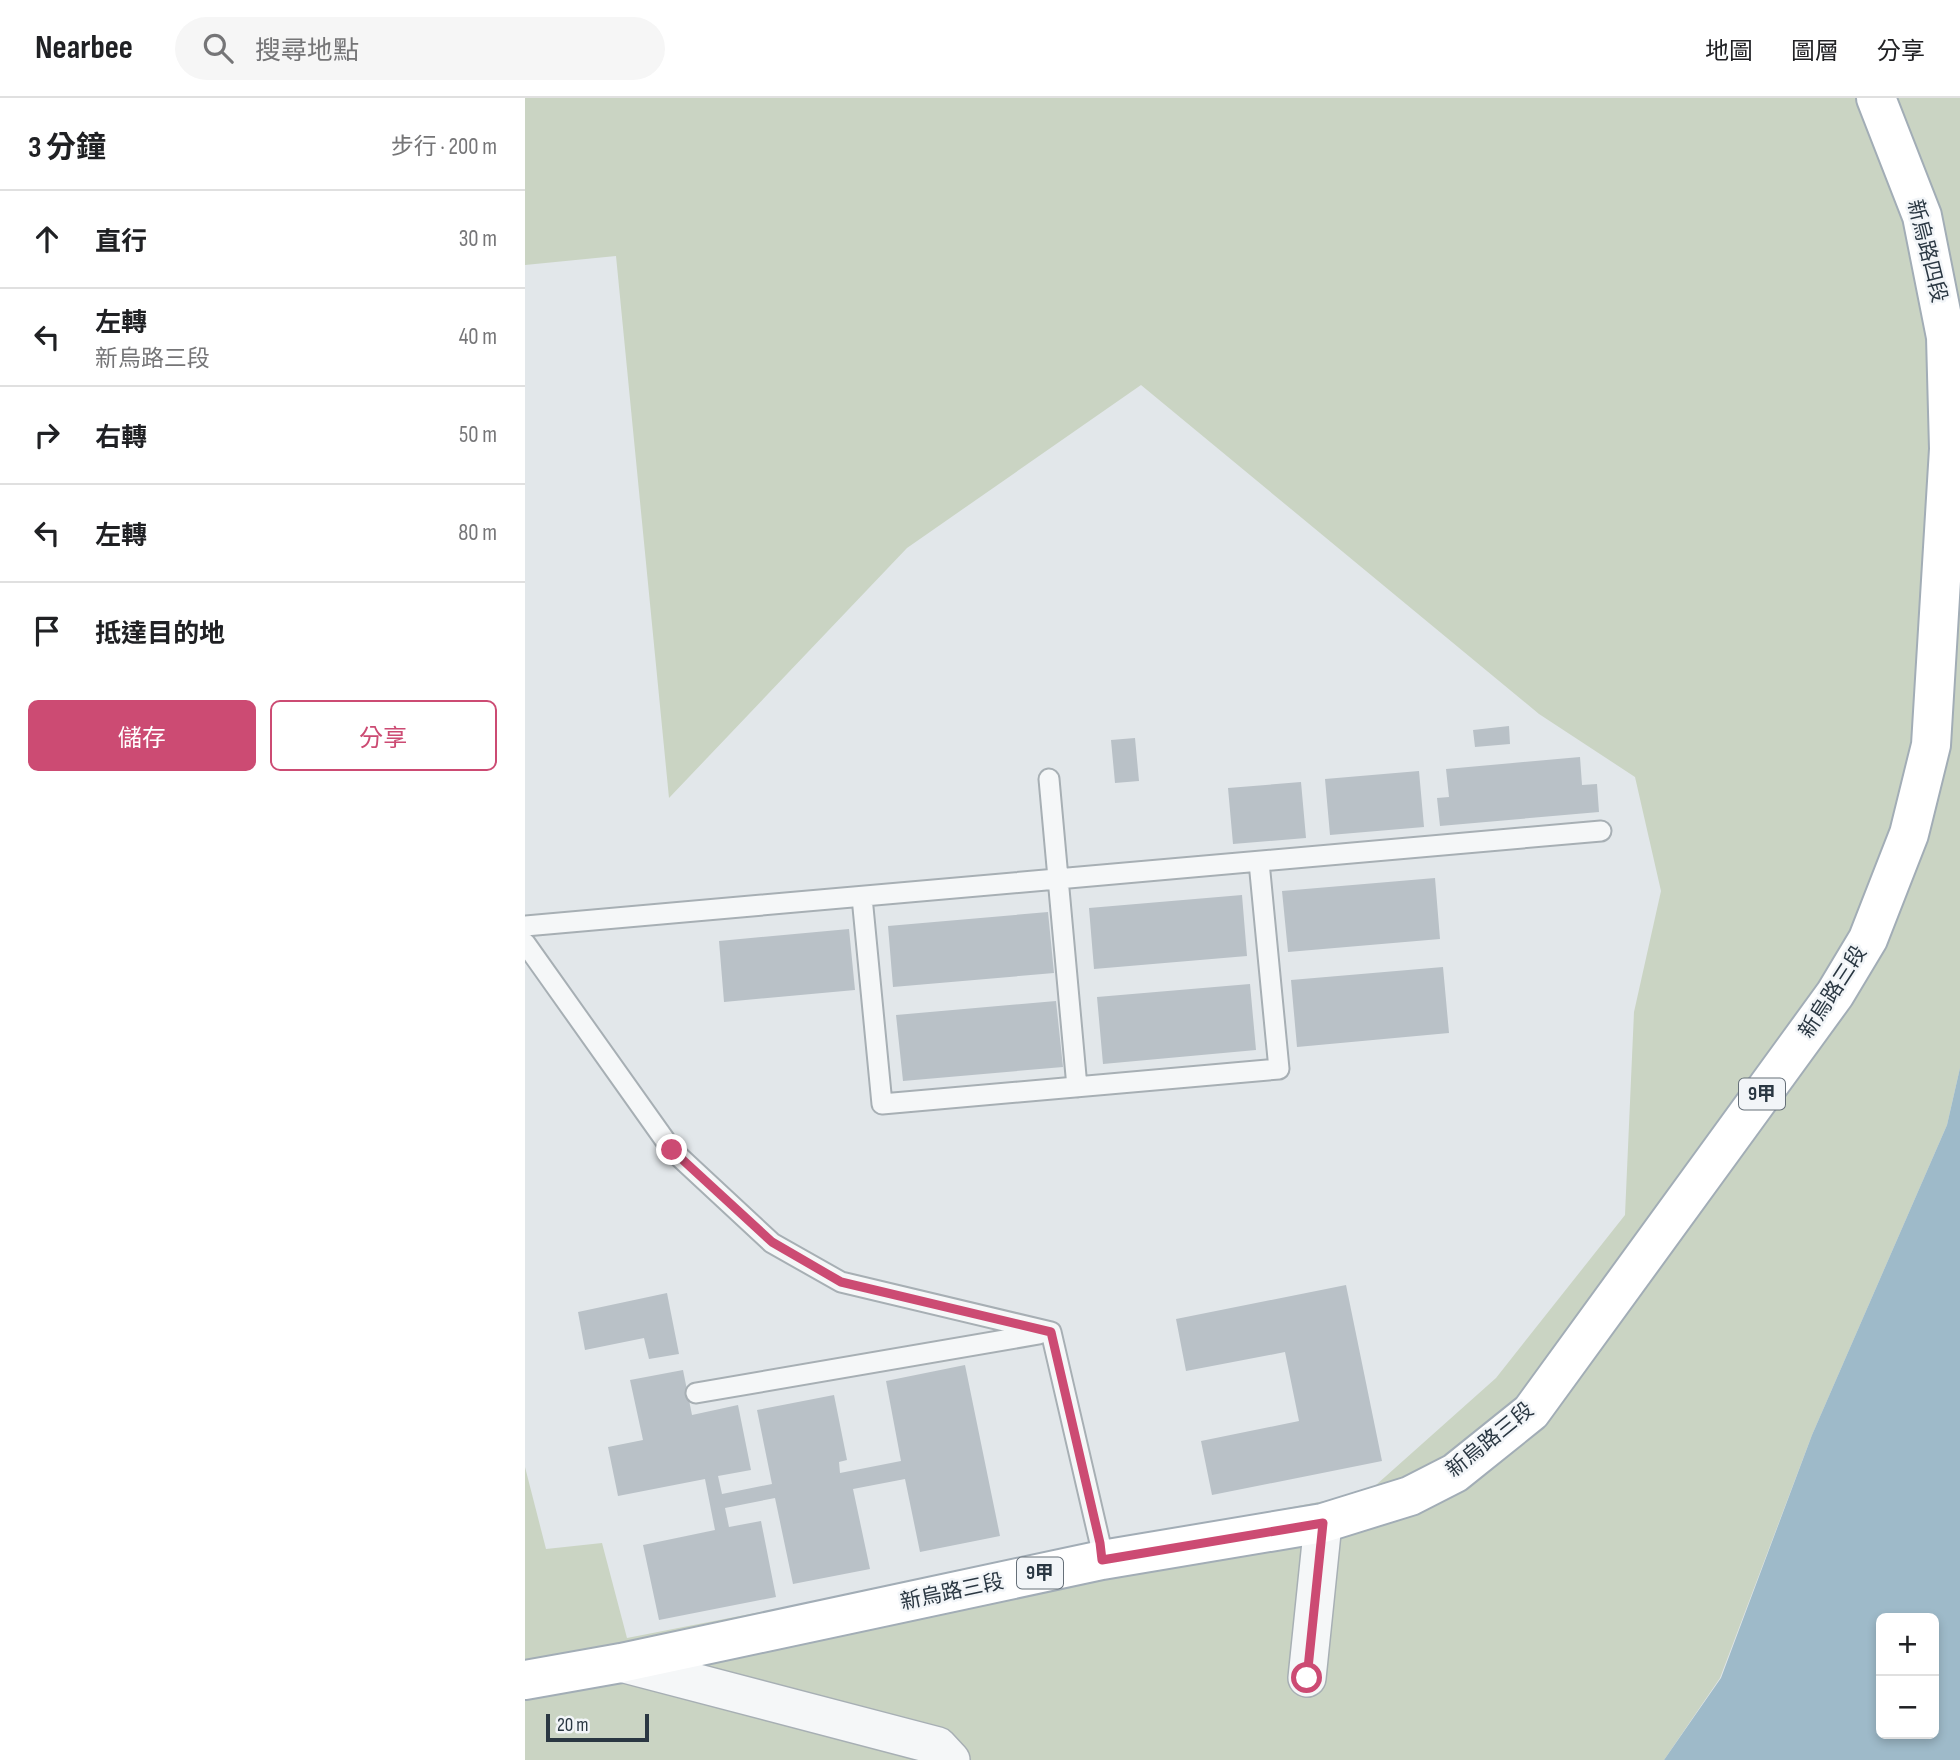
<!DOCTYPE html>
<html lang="zh-TW">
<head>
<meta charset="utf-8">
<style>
	body { margin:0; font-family:"Sofia Sans Condensed","Noto Sans TC",sans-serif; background:#f6f6f6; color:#202124 }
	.controls { position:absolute; right:21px; bottom:21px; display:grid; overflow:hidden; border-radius:10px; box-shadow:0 4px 10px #0003 }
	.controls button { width:63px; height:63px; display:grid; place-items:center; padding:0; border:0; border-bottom:2px solid #e0e0e0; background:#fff; color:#202124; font:35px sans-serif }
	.scale { position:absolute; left:21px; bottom:18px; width:103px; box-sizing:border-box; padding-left:7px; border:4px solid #2a3742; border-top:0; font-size:19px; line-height:24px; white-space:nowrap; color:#2a3742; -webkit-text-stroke:5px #f2f5f8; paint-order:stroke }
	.stop { position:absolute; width:21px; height:21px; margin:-16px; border:5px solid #cc4b73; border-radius:50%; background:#fff }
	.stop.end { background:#cc4b73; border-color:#fff; box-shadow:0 2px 7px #0008 }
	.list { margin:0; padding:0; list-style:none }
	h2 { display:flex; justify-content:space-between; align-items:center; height:91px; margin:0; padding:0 28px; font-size:30px }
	h2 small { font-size:23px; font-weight:400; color:#757577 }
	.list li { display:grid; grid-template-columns:46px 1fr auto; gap:21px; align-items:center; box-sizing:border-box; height:98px; padding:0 28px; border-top:2px solid #e0e0e0 }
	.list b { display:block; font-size:26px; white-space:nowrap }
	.list p { margin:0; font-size:23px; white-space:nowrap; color:#757577 }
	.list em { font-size:23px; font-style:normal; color:#757577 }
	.actions { display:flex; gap:14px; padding:21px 28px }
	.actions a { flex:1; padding:16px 0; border:2px solid #cc4b73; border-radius:10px; text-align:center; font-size:24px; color:#cc4b73 }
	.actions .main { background:#cc4b73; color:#fff }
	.icon { flex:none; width:38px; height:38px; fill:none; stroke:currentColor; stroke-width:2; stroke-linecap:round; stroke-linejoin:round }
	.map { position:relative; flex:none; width:1435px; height:1662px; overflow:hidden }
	header { display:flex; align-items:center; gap:42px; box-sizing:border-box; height:98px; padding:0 35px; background:#fff; border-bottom:2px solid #e0e0e0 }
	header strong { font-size:33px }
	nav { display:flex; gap:38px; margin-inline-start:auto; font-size:24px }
	.search { width:490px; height:63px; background:#f6f6f6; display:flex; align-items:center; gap:18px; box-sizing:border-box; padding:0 24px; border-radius:38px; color:#757577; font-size:26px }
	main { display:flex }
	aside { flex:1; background:#fff }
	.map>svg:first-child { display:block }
</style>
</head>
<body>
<header>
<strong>Nearbee</strong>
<div class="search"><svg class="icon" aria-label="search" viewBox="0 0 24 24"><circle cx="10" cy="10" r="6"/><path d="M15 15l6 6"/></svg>搜尋地點</div>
<nav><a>地圖</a><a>圖層</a><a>分享</a></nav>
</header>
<main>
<aside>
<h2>3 分鐘<small>步行 · 200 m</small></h2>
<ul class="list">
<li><svg class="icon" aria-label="ahead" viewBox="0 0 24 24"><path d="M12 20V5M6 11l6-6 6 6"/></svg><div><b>直行</b></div><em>30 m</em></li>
<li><svg class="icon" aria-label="left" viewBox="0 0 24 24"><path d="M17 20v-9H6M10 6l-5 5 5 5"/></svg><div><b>左轉</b><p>新烏路三段</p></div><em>40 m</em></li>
<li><svg class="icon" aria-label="right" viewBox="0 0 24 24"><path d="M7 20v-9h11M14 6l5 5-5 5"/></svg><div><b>右轉</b></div><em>50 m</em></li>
<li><svg class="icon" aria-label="left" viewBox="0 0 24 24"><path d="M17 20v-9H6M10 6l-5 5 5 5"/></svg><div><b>左轉</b></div><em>80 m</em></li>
<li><svg class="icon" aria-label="arrive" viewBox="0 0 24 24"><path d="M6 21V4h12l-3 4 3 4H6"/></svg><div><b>抵達目的地</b></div></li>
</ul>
<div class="actions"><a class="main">儲存</a><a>分享</a></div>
</aside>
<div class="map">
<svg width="1435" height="1662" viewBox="0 0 1435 1662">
	<rect width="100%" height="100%" fill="#e2e7ea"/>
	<!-- green -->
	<path fill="#cad4c3" d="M0,0H1435V970L1422,1027L1287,1337L1195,1580L1139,1662H0V1369L21,1451L77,1445L102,1540L385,1485L575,1445L842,1395L971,1280L1100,1117L1109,914L1136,793L1110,679L1014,616L616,287L382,450L144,700L91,158L0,167Z"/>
	<!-- water -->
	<path fill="#9ebac9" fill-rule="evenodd" d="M1435,970V1662H1139L1196,1580L1287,1337L1422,1027ZM1356,1520H1409V1636H1356Z"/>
	<!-- building -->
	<path fill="#b9c1c7" d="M984,628L985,646L950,649L948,632Z
		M610,640L614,683L590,685L586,642Z
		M1055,659L1057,687L1072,686L1074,714L915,728L912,700L924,699L921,671Z
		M894,673L899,729L805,737L800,681Z
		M776,684L781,740L708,746L703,690Z
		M910,780L915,841L763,854L757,793Z
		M717,797L722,858L569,871L564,810Z
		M523,814L529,875L368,889L363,828Z
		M324,831L330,892L199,904L194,843Z
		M918,869L924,935L772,949L766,882Z
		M725,886L731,952L578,966L572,899Z
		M531,903L538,969L378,983L371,917Z
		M821,1187L857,1363L687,1397L676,1343L774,1323L760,1254L661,1273L651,1221Z
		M142,1195L154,1256L124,1261L119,1240L60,1252L53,1214Z
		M440,1267L475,1438L395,1454L380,1381L328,1391L345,1471L268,1486L250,1400L200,1410L204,1429L236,1423L251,1499L134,1522L118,1447L190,1432L180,1381L93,1398L83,1349L118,1342L105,1282L158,1272L167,1317L213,1307L226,1372L193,1378L197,1396L247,1386L232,1312L309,1297L322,1362L314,1364L315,1375L376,1363L361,1283Z"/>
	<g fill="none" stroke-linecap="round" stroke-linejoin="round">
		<!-- service casing -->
		<g stroke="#a7afb4" stroke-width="23">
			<path id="service" d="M524,681L552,989
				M337,799L357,1006L754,971L734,764
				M0,828L1076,733
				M0,845L147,1052L247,1145L316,1184L526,1234L575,1445L577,1462
				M171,1295L514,1236"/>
		</g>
		<!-- minor casing -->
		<g stroke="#a7afb4" stroke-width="40">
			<path id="minor" d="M96,1565L413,1648L426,1662
				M782,1580L798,1425"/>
		</g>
		<!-- primary casing -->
		<g stroke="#a2adb6" stroke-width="42">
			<path id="primary" d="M0,1582L96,1565L577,1462L798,1425L885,1398L930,1375L1006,1314L1310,896L1343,841L1384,736L1406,647L1424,351L1421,239L1397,118L1351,0"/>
		</g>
		<!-- service -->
		<use href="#service" stroke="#f5f7f8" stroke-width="19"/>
		<!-- minor -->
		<use href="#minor" stroke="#f5f7f8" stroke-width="37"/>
		<!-- primary -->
		<use href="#primary" stroke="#fff" stroke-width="38"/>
	</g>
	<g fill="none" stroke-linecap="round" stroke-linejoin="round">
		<!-- route -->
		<path stroke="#cc4b73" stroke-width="9" d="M147,1052L247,1144L316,1184L526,1234L575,1445L577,1462L798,1425L782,1580"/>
	</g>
	<g text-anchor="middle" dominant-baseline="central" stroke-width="5" stroke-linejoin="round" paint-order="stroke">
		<!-- shield labels -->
		<g fill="#f2f5f8" stroke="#667079" stroke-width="2">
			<rect x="1214" y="980.5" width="46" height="31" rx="5"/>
			<rect x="492" y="1459.5" width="46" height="31" rx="5"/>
		</g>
		<g font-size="19" font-weight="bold" fill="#2a3742">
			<text x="1237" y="996">9甲</text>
			<text x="515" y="1475">9甲</text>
		</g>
		<!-- street labels -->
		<g font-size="21" fill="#2a3742" stroke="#f2f5f8">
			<text transform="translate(1402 153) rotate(76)">新烏路四段</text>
			<text transform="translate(1308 894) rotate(-57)">新烏路三段</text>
			<text transform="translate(965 1342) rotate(-39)">新烏路三段</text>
			<text transform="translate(427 1494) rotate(-12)">新烏路三段</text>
		</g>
	</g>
</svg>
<div class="controls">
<button>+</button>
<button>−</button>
</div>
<div class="scale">20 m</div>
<div class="stop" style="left:782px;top:1580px"></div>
<div class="stop end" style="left:147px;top:1052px"></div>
</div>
</main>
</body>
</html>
